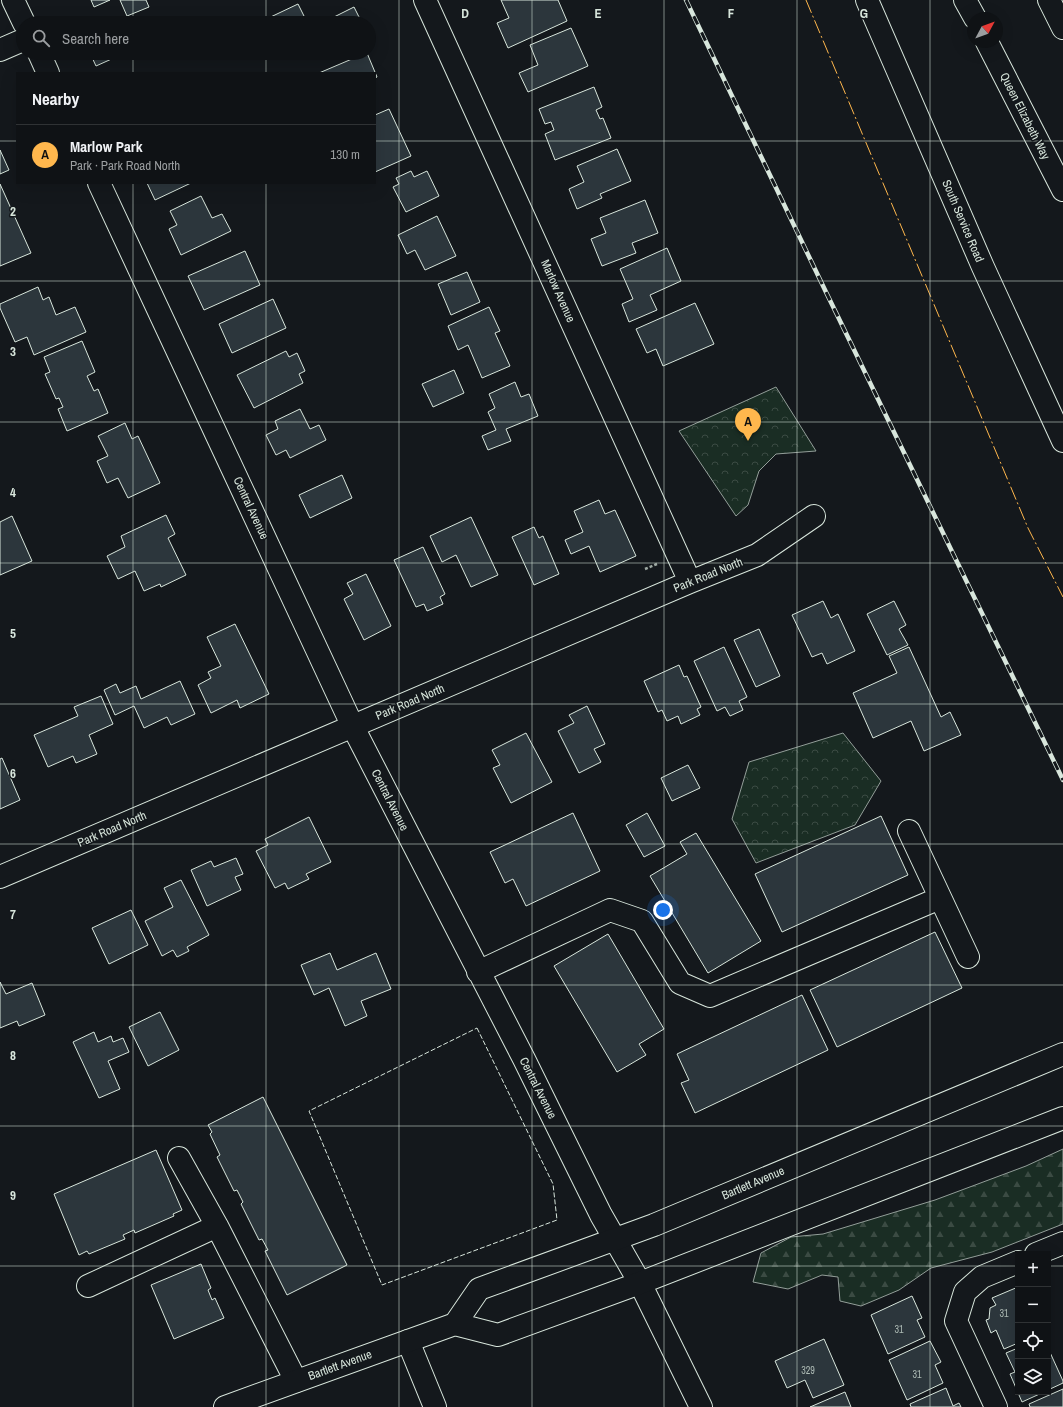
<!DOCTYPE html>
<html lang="en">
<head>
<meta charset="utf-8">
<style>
	body { margin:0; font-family:"Archivo Narrow",sans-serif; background:#181b1e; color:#f1f3f6 }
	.controls { position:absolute; right:12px; bottom:12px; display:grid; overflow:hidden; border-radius:0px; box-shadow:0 4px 16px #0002 }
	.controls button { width:36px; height:36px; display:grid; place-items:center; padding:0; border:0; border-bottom:1px solid #2f3234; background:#0f1215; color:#f1f3f6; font:20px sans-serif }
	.compass { position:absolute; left:967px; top:12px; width:36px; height:36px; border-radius:50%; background:#0f1215; box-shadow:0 4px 16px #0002; rotate:49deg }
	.you { position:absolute; left:663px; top:910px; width:14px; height:14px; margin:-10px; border:3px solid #fff; border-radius:50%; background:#1a73e8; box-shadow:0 0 0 6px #1a73e833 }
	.badge { display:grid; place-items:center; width:26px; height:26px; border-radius:50%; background:#ffb74d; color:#111; font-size:13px; font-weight:700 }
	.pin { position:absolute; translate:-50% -33px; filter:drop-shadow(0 1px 2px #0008) }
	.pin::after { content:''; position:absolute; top:21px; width:14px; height:12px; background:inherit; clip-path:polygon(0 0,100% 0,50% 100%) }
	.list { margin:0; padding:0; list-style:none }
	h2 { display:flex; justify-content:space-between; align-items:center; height:52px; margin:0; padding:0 16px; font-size:17px }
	h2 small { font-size:13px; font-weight:400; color:#9b9ea0 }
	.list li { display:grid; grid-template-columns:26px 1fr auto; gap:12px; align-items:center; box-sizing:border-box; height:60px; padding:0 16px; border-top:1px solid #2f3234 }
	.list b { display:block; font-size:15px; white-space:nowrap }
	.list p { margin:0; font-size:13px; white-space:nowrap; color:#9b9ea0 }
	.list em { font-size:13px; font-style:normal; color:#9b9ea0 }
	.icon { flex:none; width:22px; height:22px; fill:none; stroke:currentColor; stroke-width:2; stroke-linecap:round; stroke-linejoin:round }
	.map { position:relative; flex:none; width:1063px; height:1407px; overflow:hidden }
	.search { position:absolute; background:#0f1215; box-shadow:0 4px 16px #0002; left:16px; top:16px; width:360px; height:44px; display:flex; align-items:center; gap:10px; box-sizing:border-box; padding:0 14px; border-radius:22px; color:#9b9ea0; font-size:15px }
	.panel { position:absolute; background:#0f1215; box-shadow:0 4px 16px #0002; left:16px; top:72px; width:360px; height:112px; border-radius:0px }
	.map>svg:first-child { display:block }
</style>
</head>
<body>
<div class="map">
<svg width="1063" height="1407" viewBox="0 0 1063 1407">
	<defs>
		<pattern id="forest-firs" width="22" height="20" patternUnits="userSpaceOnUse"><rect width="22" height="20" fill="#1a2d24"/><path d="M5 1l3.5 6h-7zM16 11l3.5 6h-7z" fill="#3b4b43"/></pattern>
		<pattern id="park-crowns" width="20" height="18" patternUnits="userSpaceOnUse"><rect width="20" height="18" fill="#1a2d24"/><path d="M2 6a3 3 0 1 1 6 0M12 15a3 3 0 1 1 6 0" fill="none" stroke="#3b4b43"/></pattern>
	</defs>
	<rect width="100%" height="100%" fill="#14181c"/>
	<!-- forest -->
	<path fill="url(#forest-firs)" stroke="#939e99" d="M1063,1149V1224L992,1252L931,1268L899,1290L861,1306L840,1301L838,1277L822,1275L788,1289L753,1282L761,1253L791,1237L823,1234L935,1200L1026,1166Z"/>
	<!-- park -->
	<path fill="url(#park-crowns)" stroke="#939e99" d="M776,387L816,451L776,454L759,471L748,505L736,516L679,431Z
		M843,733L881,781L855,825L756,863L732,819L749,762Z"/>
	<!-- building -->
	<path fill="#2c363c" stroke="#d8e6dc" d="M91,0H110L94,7Z
		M120,0H146L149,7L127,16Z
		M501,0H558L567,21L508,48L497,23L509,18Z
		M298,4L307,22L258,23Z
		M354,7L362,23H322Z
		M571,28L588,66L528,92L519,73L538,65L530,45Z
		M90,53H125L96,66Z
		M366,53H367L377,77L375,78V73H319Z
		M594,87L602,107L596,110L600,119L603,118L611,138L555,160L545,134L554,130L551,122L545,124L539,109Z
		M389,109L411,156L375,172V115Z
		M617,149L631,181L600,194L602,198L577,209L569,189L584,182L577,166Z
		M0,150L9,170L0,174Z
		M411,171L414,177L427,171L439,196L406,212L393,187L399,184L396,178Z
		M147,183H191L155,200Z
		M0,184L31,253L0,266Z
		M201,196L212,218L222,214L231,231L181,255L169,229L177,225L170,211Z
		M645,200L658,233L632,243L636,253L602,266L591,239L606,233L600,218Z
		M437,216L456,256L425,270L415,250L407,254L398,235Z
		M667,248L681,281L650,295L657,310L629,322L622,304L633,299L620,269Z
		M245,251L260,285L204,310L188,276Z
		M467,272L480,302L451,315L438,284Z
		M38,287L43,300L49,297L56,315L75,307L86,332L34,355L27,337L15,342L0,308V304Z
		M273,299L286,328L232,353L219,324Z
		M695,303L714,344L663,366L656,349L647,353L636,329Z
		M489,307L500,331L495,333L510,366L482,378L468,345L458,350L448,326Z
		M82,341L95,372L87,376L94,391L98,389L108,413L67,431L58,409L63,407L59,398L56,399L45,374L50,372L44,357Z
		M286,351L289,357L297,353L305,371L299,374L303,383L254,408L237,375Z
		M454,370L464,393L433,407L422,384Z
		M515,382L521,397L529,394L538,416L506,429L511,441L488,450L482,436L496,430L488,412L495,408L489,394Z
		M300,409L310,429L319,425L326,440L290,458L286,450L276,455L266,435L278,429L275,421Z
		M125,423L132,439L138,436L160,483L128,498L118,478L107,483L97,461L108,456L98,436Z
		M342,475L352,498L310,518L299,495Z
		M599,500L605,514L615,510L636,556L600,572L589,546L571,554L565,540L583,532L574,511Z
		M166,515L175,534L168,538L186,575L161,587L160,584L144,591L135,571L118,579L107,556L125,547L121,536Z
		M12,516L32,561L0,575V522Z
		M471,517L498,575L471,587L456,555L442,562L430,536Z
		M534,527L539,538L543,536L559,574L534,585L512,537Z
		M423,547L445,594L440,597L443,604L427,611L424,604L416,607L394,560Z
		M366,574L391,626L364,640L344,599L353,594L347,583Z
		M823,601L831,618L838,614L855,651L827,664L822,653L812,657L792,615Z
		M894,601L906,625L899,629L908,645L887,655L867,614Z
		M235,624L269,694L240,708L237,700L211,713L198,685L211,678L208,672L221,666L207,637Z
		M759,629L780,676L756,687L734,640Z
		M724,647L747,697L739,701L743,710L730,716L725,707L717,711L694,661Z
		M909,647L941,717L950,712L961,735L924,751L911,721L873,738L853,693L897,673L889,656Z
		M679,665L684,677L687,676L701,707L697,709L700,715L681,724L678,716L667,721L662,710L658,712L644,681Z
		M180,681L195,714L171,725L167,717L144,728L134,706L115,715L104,690L116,684L120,693L136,686L141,699Z
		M101,696L113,724L89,735L97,754L76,763L73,756L48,767L34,735L78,716L74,707Z
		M587,706L605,744L594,749L601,762L579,773L558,731L574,723L569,715Z
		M526,733L552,782L511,803L493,768L500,765L492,750Z
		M2,758L20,800L0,809V759Z
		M688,765L700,788L672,801L661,778Z
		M573,813L600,871L526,906L513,879L505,883L490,852Z
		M647,813L665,846L644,857L626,825Z
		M881,816L908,875L782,932L755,874Z
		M309,817L331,862L306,874L309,879L288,889L285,883L275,888L256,851L268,845L265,839Z
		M696,833L761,941L708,973L650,876L687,854L680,842Z
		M236,858L243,874L235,877L241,890L207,906L191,870L211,861L214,867Z
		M181,880L209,935L187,947L189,951L177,957L173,950L162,956L145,921L173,907L164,888Z
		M131,910L148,945L109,964L92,928Z
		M935,932L962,988L837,1047L810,990Z
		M608,934L664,1029L639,1044L646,1055L617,1072L554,966Z
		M330,953L337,970L376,953L391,989L361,1001L367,1016L345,1026L329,988L314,995L301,965Z
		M0,982L6,994L32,983L45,1015L19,1026L17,1021L0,1028Z
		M802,995L828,1050L695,1113L681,1083L689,1080L677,1054Z
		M160,1012L179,1050L148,1066L129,1027Z
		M94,1032L98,1042L111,1036L113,1042L123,1038L129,1052L108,1061L120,1089L99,1098L73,1042Z
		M263,1097L347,1265L287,1295L265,1251L268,1250L262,1239L259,1240L241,1204L243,1202L237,1190L234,1191L217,1157L220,1155L210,1134L212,1132L208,1125Z
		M156,1150L182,1210L173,1214L174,1216L135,1233L134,1230L123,1235L125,1239L89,1254L87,1251L79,1255L54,1194Z
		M201,1264L211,1288L208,1290L212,1300L215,1298L224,1318L174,1339L151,1285Z
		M1018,1287V1343L1004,1349L996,1330L991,1333L986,1320L989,1319L990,1308L996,1305L992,1298Z
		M912,1296L922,1318L917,1320L925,1337L888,1354L871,1315Z
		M824,1339L844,1385L813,1398L805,1380L787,1388L775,1361Z
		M930,1341L941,1362L935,1365L943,1383L907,1400L889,1360Z
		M1018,1348V1392H1044L1022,1402L1010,1374L1015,1372L1006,1353Z
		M1048,1348L1063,1381V1383L1048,1390Z
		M946,1388L953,1406L959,1403L961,1407H911L910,1404Z
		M1063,1389V1407H1030L1029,1404Z
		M845,1392L851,1407H810Z"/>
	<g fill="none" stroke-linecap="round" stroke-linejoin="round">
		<!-- minor casing -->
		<g stroke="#d8e6dc" stroke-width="24">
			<path id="minor" d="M13,0L24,23
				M425,0L690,582
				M867,0L983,267L1063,441
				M0,50L23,40
				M39,53L48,73
				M99,183L353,727L524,1059L601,1215L640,1283L701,1407
				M909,831L968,957
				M0,877L690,582L757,555L814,516
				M478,972L610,910L642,921L680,983L710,996L940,898
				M179,1158L217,1226L296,1381
				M1036,1254L1063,1243
				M88,1286L217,1226
				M408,1341L435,1407
				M996,1407L956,1321L965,1292L982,1277L1018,1262"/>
		</g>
		<!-- major casing -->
		<g stroke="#d8e6dc" stroke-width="24">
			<path id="major" d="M455,1324L479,1289L654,1225L1063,1054
				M225,1407L455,1324L498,1335L640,1283L1063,1118"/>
		</g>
		<!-- highway casing -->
		<g stroke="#d8e6dc" stroke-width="24">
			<path id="highway" d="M965,0L975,18
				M1049,0L1063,28
				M987,42L1063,190"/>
		</g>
		<!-- path -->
		<path stroke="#9da8a2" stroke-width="2.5" stroke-dasharray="3 2" stroke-linecap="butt" d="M645,569L657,564"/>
		<!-- minor -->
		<use href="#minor" stroke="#14181c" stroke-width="22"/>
		<!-- major -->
		<use href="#major" stroke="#14181c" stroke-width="22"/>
		<!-- highway -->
		<use href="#highway" stroke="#14181c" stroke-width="22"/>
		<!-- rail casing -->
		<g stroke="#d8e6dc" stroke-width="4.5">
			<path id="rail" d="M686,0L825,290L1063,780"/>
		</g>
		<!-- rail -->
		<use href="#rail" stroke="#14181c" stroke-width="3" stroke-dasharray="9" stroke-linecap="butt"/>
		<!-- fence -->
		<path stroke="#d8e6dc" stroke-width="1" stroke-dasharray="5 2" stroke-linecap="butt" d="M477,1028L553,1184L557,1220L382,1285L309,1111Z"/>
		<!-- power -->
		<path stroke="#ffb74d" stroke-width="1" stroke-dasharray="14 3 2 3" stroke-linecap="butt" d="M806,0L1028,528L1063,597"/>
	</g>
	<!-- grid -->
	<path fill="none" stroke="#d8e6dc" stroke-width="1" stroke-opacity="0.55" d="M133,0V23M266,0V23M399,0V1407M532,0V1407M664,0V1407M797,0V1407M930,0V1407M133,53V73M266,53V73M0,141H17M375,141H1063M133,183V1407M266,183V1407M0,281H1063M0,422H1063M0,563H1063M0,704H1063M0,844H1063M0,985H1063M0,1126H1063M0,1266H1018M1048,1266H1063"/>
	<g text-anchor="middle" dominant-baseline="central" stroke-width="3" stroke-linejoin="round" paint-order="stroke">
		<!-- number labels -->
		<g font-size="10" fill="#adbab4">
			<text x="1004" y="1313">31</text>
			<text x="899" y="1329">31</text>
			<text x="808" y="1370">329</text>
			<text x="917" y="1374">31</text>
		</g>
		<!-- street labels -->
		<g font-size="12" fill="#d8e6dc" stroke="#14181c">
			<text transform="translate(1025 116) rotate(63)">Queen Elizabeth Way</text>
			<text transform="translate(963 221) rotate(67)">South Service Road</text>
			<text transform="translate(558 291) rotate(66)">Marlow Avenue</text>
			<text transform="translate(251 508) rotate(65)">Central Avenue</text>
			<text transform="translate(708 575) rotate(-22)">Park Road North</text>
			<text transform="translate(410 702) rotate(-23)">Park Road North</text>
			<text transform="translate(390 800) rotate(63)">Central Avenue</text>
			<text transform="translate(112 829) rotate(-23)">Park Road North</text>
			<text transform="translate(538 1088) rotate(63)">Central Avenue</text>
			<text transform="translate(753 1183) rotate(-23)">Bartlett Avenue</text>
			<text transform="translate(340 1365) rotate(-20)">Bartlett Avenue</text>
		</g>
	</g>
	<g font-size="13" text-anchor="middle" font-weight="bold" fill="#d8e6dc" stroke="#14181c" stroke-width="3" stroke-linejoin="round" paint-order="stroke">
		<text x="465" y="18">D</text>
		<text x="598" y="18">E</text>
		<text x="731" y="18">F</text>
		<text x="864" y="18">G</text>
		<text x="13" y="216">2</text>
		<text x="13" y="356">3</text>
		<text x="13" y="497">4</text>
		<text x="13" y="638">5</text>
		<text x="13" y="778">6</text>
		<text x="13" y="919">7</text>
		<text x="13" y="1060">8</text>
		<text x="13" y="1200">9</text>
	</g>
</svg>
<div class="controls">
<button>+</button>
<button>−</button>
<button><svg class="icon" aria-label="locate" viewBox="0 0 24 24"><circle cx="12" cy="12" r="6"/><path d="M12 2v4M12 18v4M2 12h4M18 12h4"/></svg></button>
<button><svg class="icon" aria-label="layers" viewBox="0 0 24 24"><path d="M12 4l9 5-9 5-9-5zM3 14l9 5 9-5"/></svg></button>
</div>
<svg class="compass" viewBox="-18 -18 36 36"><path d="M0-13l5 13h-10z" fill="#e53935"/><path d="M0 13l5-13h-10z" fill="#9b9ea0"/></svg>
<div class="you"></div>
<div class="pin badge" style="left:748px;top:441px">A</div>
<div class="search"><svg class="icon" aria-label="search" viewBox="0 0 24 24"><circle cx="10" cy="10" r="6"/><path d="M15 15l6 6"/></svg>Search here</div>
<section class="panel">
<h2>Nearby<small></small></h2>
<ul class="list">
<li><span class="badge">A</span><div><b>Marlow Park</b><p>Park · Park Road North</p></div><em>130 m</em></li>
</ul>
</section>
</div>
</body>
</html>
